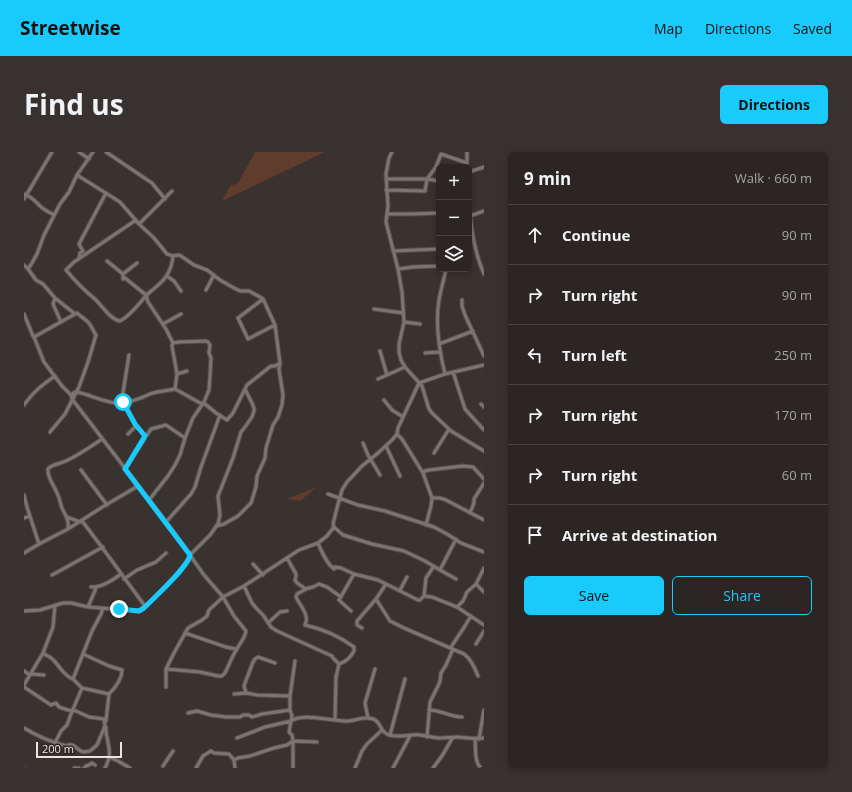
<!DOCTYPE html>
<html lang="en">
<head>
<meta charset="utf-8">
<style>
	body { margin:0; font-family:"Open Sans",sans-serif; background:#373230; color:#f1f3f6 }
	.controls { position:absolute; right:12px; top:12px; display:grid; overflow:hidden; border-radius:6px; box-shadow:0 2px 6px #0003 }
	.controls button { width:36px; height:36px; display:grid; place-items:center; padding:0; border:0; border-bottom:1px solid #474341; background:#2b2623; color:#f1f3f6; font:20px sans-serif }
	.scale { position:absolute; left:12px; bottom:10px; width:86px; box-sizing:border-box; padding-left:4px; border:2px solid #e9e5e3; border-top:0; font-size:11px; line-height:14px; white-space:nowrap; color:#e9e5e3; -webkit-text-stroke:3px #2f2825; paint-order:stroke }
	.stop { position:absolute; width:12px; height:12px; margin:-9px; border:3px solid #19cafc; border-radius:50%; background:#fff }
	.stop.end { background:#19cafc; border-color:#fff; box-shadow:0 1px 4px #0008 }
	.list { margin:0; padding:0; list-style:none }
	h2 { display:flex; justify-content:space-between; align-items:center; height:52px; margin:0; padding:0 16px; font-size:17px }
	h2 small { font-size:13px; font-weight:400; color:#a6a5a6 }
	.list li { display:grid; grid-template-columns:26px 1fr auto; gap:12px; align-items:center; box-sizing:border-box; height:60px; padding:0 16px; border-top:1px solid #474341 }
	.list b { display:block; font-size:15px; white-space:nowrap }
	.list em { font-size:13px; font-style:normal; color:#a6a5a6 }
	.actions { display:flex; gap:8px; padding:12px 16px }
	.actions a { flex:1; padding:9px 0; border:1px solid #19cafc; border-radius:6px; text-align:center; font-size:14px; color:#19cafc }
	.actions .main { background:#19cafc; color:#111 }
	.icon { flex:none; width:22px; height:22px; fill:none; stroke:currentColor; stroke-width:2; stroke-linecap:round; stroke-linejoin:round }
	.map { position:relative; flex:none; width:460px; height:616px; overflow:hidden; border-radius:6px }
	header { display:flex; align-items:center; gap:24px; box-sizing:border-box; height:56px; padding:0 20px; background:#19cafc; color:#111 }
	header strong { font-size:19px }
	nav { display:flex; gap:22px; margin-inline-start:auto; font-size:14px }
	.intro { display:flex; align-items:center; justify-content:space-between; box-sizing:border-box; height:96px; padding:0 24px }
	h1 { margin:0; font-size:28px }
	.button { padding:10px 18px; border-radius:6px; background:#19cafc; color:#111; font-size:14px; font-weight:700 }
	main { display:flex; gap:24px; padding:0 24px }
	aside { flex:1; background:#2b2623; border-radius:6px; box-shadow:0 2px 6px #0003 }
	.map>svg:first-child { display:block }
</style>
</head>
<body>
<header>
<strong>Streetwise</strong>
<nav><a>Map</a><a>Directions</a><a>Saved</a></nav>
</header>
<div class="intro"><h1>Find us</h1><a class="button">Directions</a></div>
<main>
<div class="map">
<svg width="460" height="616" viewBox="0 0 460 616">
	<rect width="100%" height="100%" fill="#39322f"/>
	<!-- green -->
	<path fill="#603c2c" d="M231,0H301L198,49L206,34L214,31Z
		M293,335L276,349L263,347Z"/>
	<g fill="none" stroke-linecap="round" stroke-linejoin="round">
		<!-- minor casing -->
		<g stroke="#544f4c" stroke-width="5">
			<path id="minor" d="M55,0L65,7
				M82,0L122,27L128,31L141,47
				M368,0L365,6L362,22L364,54L362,70L374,117L378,140L380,170L375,192V200L377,208L381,215L398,234L405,257L408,261L427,279L460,299
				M443,15V0
				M445,20L460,15
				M53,23L96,50L115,72L130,86L143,102L149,104L155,103L157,104L170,113L183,118L196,128L210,136L216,139H225L236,145L239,147L251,173L256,211L255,217L259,243L258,253L254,265L249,273L242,296L241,306L233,324L232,335L227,351L214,364L200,372L192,374
				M362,27H403L415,29
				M362,38L401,39L403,27L412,15L417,2L443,11
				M0,42C7,44 11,49 16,54C20,58 25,60 30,63
				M0,47L28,0
				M445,50C447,74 450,100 460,122
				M363,62H389L415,61
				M446,64L460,59
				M112,68L50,110L42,118C51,129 61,139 72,148C79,155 86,167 96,169C106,164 114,153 121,145C124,141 129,138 133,134C142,127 148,116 149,104
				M115,72L148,39
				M369,99L415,97
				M55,106L56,101L59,99L55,92L82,41
				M83,109L99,122
				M113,111L99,122V127L101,126L122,143L124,150L142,177L149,191
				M0,113L4,117L12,128L19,132L31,146L51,162L53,161C56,164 61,167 64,170C67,173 69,179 72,183L64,210L55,235L41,262L26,280
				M4,117L8,111L13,102L20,83L36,52L45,40L53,23L69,0
				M374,117L389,115L415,114
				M143,124L150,129L157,139
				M182,138L190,123
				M31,146L29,152L37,170
				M239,147L214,166L224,187L251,173
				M438,148V154L441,163L460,204
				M350,157L379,161
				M0,162L9,184L10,185L20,210L38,234L47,243L48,247L149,379L180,423L199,445L210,464L222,479C221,486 216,491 213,497C208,504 205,513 201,521L198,524H194L176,520L142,517
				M380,170L396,172
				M139,172L157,162
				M10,185L51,162
				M415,192L449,179
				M356,199L363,223
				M401,201L416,200
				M429,220L441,257L460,278
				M153,222L163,219
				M421,222C415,198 411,172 415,148C417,137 420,127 422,117
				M354,227L381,215
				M47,243L51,240H53C67,243 79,250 93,251C102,252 118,246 126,242C134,239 143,239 151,237L178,252H181L192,261L203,268L209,261L223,233L247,214H251L256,211
				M98,247L111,272L121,284L120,288L101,317
				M97,248L98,247L105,203
				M360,248L368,258L379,265
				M457,252L460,255
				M0,253C9,240 18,233 31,224
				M104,282L112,274
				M373,282L378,287L399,321L408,346L407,354L402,373
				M121,284L123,283L127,277L142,273L161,286
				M339,291L344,303L356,323
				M362,294L376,324
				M410,301L425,277
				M57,318L83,353
				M399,321L401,319L405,318L439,314L449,315L460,327
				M304,342L334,353L361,359L410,375L423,382L437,391L460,400
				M0,343L3,355L15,392
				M408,346H416L422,348L460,368
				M125,348L144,324L151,313L156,303L161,286L169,266L180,250L185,238L186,224L187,206L185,201L186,193L184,190L182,189L155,190L149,191L148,194L153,222L151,237
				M446,361L450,351V347L460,331
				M43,365L56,370
				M0,366L6,364
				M58,369C80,397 100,426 121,454
				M142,370L167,342L171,335L177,315L196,263
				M310,375L319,383L348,392L380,399L401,409L416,418L432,427
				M44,377C45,367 42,365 38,356C36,351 36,346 33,341C30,333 23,326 24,317C28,312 36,312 42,309C55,303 66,295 78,287
				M294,391C298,400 302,411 310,417L311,415L317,416L330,422L354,428L394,448H396L400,444L408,445L433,455L460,473
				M0,401L15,392L44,377L80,354L114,334
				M263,406L272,422V424L271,428C273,433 278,433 281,437L289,435L295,432L303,435L317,445
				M229,412L239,423
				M416,418L432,387
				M28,423L79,395
				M100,427L113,418L132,410L142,401
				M452,432L460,440
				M220,434L228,451L233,457L239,463L247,475L253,479L308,504L309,506L315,512L312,525L311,568
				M67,435C77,436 89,428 97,422
				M284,436L273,442L272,445C276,454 286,463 281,473C299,477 315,484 330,495V499C327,505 321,510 315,512
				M376,438L383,425
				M400,444L402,426L410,414
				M352,447L366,469L380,476L440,502C447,507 451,516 454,524
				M64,455L72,436
				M433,455L439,449L443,440L452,432L460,416
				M0,459L16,458L39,451H47L64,455L115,459L120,456L154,422L165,408L166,403L186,383L194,372L196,363L194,344L209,306L217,280L221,275L228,265L230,259V256L228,251L221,237
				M327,459L315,448L330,422
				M244,471L256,460L263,459
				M338,476L333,473V469L352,447L362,432
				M161,481L202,495L212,497
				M452,492L460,479
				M427,495L439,477L447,464
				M19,501C21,503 25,504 27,506C36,513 38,523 49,527
				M59,502L85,514L98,518C98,528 91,536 85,542L82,569
				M0,519L6,523
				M7,522L20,523
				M0,533L19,501L29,475L31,453
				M0,535L27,553L32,551L35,555L44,558L52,559L65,565L80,567L81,574L73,593L66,599C64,599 61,600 59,600C51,597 51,590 42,594C27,590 13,584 0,576
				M142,535V517L150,501L164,476L178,468L183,464L185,458L199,445L220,434L275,398L294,391L303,384L310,375L309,372L313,356L318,338L323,330L338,314L354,301L368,288L373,282L374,276L395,231L421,222L460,213
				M58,536L85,542
				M222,541L220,534L221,531L229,510L231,507L234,505L251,511
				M210,542L222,541L233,543L266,544V558
				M266,544L271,509
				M405,558C417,558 426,565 438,565
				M164,561L173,559L187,563L202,565H216L219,563H225L228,565L238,562L266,558L268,564L265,580L268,583L269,589L263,593L250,596L226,604L214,606L210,608L205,602L190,601L187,599L179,604L172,616
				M344,566L341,551L351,517
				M366,583L381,527
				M403,585L406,550L414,534L416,529L417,521L422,513L429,497
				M213,586L241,575L267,569C280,560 309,570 325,569C333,568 341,564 349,567C357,569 356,581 365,583C375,586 386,582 396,583C403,584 410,586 417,586C422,586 427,585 433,585C442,586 451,587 460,586
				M451,587C452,596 450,610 457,616
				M455,587L460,558
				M31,591L37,579L43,573L47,562L58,536L49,527L68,479L77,462L79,456
				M85,605L94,609L106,616
				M210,608L211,616
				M139,614L149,599
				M0,615L1,616
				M50,616H55
				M60,616L62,614L65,613L68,611L71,613
				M81,616C83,612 85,608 85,604C87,594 81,585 82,575
				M269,616V589L293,590
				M331,616L338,599L343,592L358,578
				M369,616L386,584
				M409,616L418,604L429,585"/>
		</g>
		<!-- minor -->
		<use href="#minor" stroke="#7c7471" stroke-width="3"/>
	</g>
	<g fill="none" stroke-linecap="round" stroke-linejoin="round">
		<!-- route -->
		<path stroke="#19cafc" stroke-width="5" d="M95,457L115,459L120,456C130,446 164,415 166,403L101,317L121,284L111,272L99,250"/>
	</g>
</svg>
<div class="controls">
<button>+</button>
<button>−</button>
<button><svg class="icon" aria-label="layers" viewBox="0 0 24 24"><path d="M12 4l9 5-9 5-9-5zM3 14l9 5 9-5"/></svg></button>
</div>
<div class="scale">200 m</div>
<div class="stop" style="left:99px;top:250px"></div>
<div class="stop end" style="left:95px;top:457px"></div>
</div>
<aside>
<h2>9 min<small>Walk · 660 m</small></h2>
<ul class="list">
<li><svg class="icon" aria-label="ahead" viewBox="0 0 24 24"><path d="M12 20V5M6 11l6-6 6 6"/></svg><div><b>Continue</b></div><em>90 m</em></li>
<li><svg class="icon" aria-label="right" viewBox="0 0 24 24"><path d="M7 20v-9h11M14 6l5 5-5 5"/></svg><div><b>Turn right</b></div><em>90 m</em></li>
<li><svg class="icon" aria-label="left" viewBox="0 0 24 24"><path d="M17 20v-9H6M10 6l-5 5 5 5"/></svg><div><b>Turn left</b></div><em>250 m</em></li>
<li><svg class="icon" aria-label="right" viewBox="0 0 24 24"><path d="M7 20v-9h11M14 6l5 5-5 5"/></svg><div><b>Turn right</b></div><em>170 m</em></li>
<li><svg class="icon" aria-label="right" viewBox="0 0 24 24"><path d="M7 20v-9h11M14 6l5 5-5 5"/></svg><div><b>Turn right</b></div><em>60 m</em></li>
<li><svg class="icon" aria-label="arrive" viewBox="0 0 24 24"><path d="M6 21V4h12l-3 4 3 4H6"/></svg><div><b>Arrive at destination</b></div></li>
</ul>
<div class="actions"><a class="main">Save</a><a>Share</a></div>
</aside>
</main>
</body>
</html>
